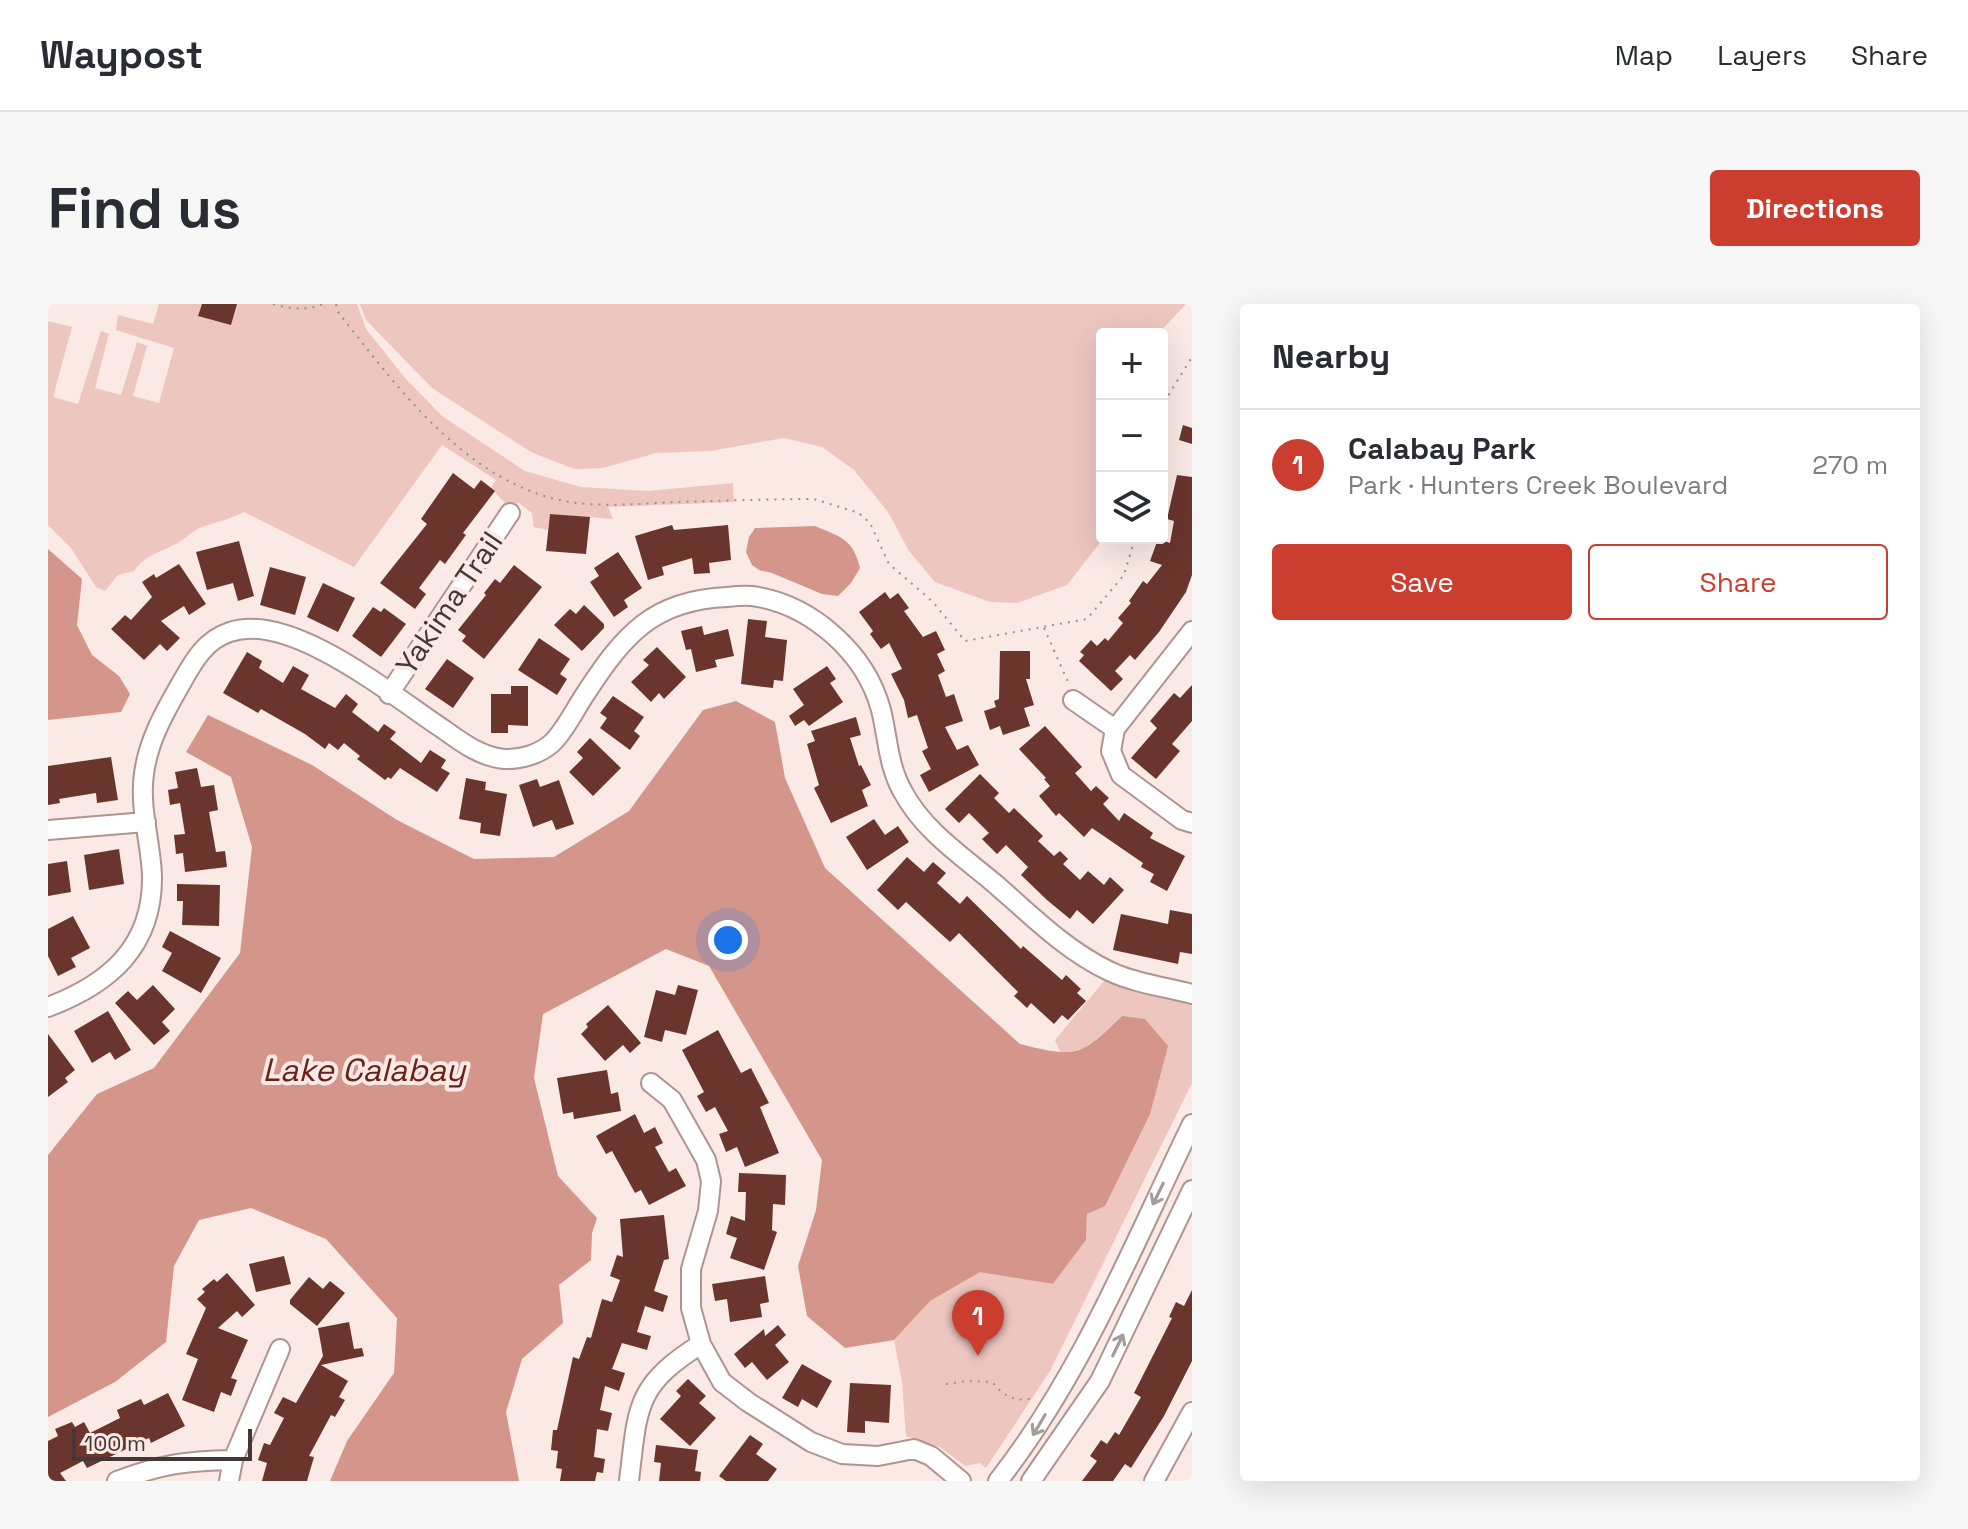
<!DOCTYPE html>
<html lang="en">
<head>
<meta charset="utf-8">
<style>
	body { margin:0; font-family:"Space Grotesk",sans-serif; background:#f7f7f7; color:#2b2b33 }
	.controls { position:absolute; right:24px; top:24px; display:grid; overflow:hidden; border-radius:8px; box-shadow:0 8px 32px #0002 }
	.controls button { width:72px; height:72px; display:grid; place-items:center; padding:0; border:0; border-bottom:2px solid #e1e1e2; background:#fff; color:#2b2b33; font:40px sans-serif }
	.scale { position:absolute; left:24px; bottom:20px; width:180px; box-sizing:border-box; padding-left:8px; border:4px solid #443836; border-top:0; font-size:22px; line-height:28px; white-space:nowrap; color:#443836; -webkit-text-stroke:6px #fbe9e5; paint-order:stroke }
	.you { position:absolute; left:680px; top:636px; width:28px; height:28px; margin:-20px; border:6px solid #fff; border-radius:50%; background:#1a73e8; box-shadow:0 0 0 12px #1a73e833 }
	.badge { display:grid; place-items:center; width:52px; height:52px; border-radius:50%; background:#ca3d2f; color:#fff; font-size:26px; font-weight:700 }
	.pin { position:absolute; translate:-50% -66px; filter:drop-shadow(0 2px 4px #0008) }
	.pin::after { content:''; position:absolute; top:42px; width:28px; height:24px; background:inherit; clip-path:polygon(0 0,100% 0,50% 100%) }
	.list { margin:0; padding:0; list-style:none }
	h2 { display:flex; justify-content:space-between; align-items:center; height:104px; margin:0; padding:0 32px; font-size:34px }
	h2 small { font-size:26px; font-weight:400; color:#7c7c81 }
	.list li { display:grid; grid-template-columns:52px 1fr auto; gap:24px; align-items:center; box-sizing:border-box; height:112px; padding:0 32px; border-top:2px solid #e1e1e2 }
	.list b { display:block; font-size:30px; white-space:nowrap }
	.list p { margin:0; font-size:26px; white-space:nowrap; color:#7c7c81 }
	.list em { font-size:26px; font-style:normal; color:#7c7c81 }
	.actions { display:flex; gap:16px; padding:24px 32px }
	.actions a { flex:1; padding:18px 0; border:2px solid #ca3d2f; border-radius:8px; text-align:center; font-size:28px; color:#ca3d2f }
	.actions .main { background:#ca3d2f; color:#fff }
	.icon { flex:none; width:44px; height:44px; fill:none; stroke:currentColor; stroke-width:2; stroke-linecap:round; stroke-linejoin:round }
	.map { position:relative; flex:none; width:1144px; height:1177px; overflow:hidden; border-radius:8px }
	header { display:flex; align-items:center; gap:48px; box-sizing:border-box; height:112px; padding:0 40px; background:#fff; border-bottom:2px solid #e1e1e2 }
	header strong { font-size:38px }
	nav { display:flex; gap:44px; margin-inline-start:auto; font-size:28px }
	.intro { display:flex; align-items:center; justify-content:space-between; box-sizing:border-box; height:192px; padding:0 48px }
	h1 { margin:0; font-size:56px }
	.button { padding:20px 36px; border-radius:8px; background:#ca3d2f; color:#fff; font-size:28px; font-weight:700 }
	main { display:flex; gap:48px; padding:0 48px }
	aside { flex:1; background:#fff; border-radius:8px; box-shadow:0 8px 32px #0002 }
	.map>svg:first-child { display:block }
</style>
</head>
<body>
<header>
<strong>Waypost</strong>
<nav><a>Map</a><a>Layers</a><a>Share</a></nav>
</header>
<div class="intro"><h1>Find us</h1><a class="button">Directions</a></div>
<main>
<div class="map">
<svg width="1144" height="1177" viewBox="0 0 1144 1177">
	<rect width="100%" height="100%" fill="#fbe9e5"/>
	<!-- green -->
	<path fill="#edc6bf" d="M111,0H309L318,25L357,74L394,112L477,167L533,183L600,187L685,179L686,198L560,203L565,215L502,210L500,226L486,223L484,209L471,199L458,200L443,184L448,176L394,141L306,263L196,208C182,215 169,218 154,223C143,227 138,235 128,240C111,249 97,251 86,267L70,271L57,287L48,283L23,244L0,221V17L24,23L5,93L30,100L53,27L61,30L47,84L73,91L89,38L99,42L85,92L111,99L126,44L68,26L70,11L105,20Z
		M312,0H1138L1110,30H1054V236L1019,281L969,299L942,298L887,278L861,247L840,208L806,166L774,143L736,134L662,147L608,149L555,164L526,165L483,148L384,84L318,16Z
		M1056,677L1099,685L1144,702V779L1002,1067L938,1164L932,1159L917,1162L892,1143L858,1132L854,1078L846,1036L882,997L932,967L1005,980L1038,936L1039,910L1074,712L1044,742L1013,750L1007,736Z"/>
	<!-- water -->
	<path fill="#d4968b" d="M767,222C793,233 805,235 812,264L803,279L790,292L774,290L724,269L711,266L704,261L698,248L701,233L707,224Z
		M0,245L34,275L29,321L44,351L71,372L82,390L73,408L0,416Z
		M688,397L727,418L737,474L777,564L972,740C1028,754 1033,753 1074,712L1097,715L1120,742L1102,810L1057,902L1039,910L1038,936L1005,980L932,968L882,997L846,1036L797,1044L759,1012L750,962L768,906L774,856L661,662L618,645L495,710L486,774L510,872L549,914L544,929L543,956L511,981L515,1019L474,1055L458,1108L471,1177H282L299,1137L346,1069L349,1014L278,935L203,904L151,916L126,962L118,1038L67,1078L0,1113V851L49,790L106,764L192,649L204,543L183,473L138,448L160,411L264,461L349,516L426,555L506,553L581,507L655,406Z"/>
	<!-- building -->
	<path fill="#69352d" d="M154,0H189L183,21L150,12Z
		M1135,121L1144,124V140L1131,136Z
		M405,169L426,185L433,176L447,187L415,229L418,231L397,260L392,256L371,284L378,290L367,305L332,279L379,220L373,215Z
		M1129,171L1144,173V271L1138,288L1111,328L1087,356L1082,351L1067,367L1075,375L1063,387L1031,357L1036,351L1032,348L1043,336L1049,342L1057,334L1060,337L1075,319L1070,314L1083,299L1081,297L1095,277L1099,280L1114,261L1102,257L1110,235L1122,239L1126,217L1119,215Z
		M502,210L542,213L538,250L498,247Z
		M624,221L626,226L680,221L683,256L661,259L662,269L646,270L644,254L614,263L616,271L600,276L587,232Z
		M191,237L206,292L190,297L185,279L159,286L148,248Z
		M570,248L594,284L576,296L580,303L566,313L542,278L551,272L546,264Z
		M131,260L158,300L141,311L136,302L113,317L132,334L119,347L112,340L96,356L63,325L77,311L83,316L104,293L94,278L106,270L108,274Z
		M466,261L494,283L436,355L414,337L418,332L410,326L438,291L436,289L447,275L452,279Z
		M222,263L258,273L247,311L212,301Z
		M275,279L307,294L290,328L259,313Z
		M837,288L842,295L850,289L861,304L856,307L875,333L888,327L897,346L889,350L897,367L890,371L898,393L906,390L915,417L897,423L909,446L920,441L931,461L881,488L872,471L883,465L874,447L880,444L869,411L860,414L856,396L843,370L854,365L841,339L833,345L822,330L825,327L811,308Z
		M536,301L556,320V324L534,347L506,321L522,305L528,310Z
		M325,303L333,308L336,304L358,320L333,353L304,332Z
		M700,315L719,317L717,333L739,336L735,377L726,376L725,384L693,380Z
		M654,322L656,331L680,325L686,352L667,356L669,363L648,368L643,345L638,346L633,327Z
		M491,334L522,355L512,370L519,375L509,391L470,366Z
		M609,343L638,373L616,395L611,389L603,398L583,378L601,361L595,356Z
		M952,347H982V375H978L986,401L976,404L982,422L955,431L952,422L942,426L936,407L948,403L946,397L951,395Z
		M199,348L214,357L211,364L235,379L245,362L261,371L253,385L287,404L298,390L310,400L304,408L330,428L336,420L348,428L342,435L373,459L382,446L398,456L393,464L402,469L389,488L352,464L343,475L340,473L337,476L309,455L312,452L296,439L290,446L281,439L277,445L257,430L213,405L210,409L175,389Z
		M399,355L426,374L405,404L377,385Z
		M779,362L788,375L782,379L795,398L761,422L756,416L747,422L741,412L756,401L745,385Z
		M1144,381V417L1124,440L1132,447L1108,475L1083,454L1109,424L1102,417L1126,389L1132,394Z
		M463,382H480V422L460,421V429H443V390H463Z
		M565,392L596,413L586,427L592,432L582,446L552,424L559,414L552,409Z
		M808,413L813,431L802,434L811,462L813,461L823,481L814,486L820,502L783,519L766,484L771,481L759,440L767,437L763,427Z
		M997,422L1034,463L1027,469L1043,487L1048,482L1061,494L1055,500L1071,517L1076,509L1105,529L1102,534L1137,552L1119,587L1102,578L1106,570L1093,563L1095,559L1044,524L1036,533L1011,509L1008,512L991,492L1002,482L996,475L998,474L971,445Z
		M542,434L573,464L545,492L521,468L535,454L529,448Z
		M63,453L70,496L49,499L48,489L11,495L12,499L0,501V462Z
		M149,464L153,483L166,481L170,506L161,508L168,548L177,547L179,563L137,568L135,549L128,550L126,531L137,530L132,499L122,501L120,486L130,484L127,468Z
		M932,470L951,489L946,494L961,509L966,504L995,532L990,537L1006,552L1012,547L1020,555L1015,560L1032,576L1040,567L1056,581L1062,573L1076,586L1045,620L1029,606L1022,615L999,596L973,571L980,563L958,541L949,550L934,535L941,529L921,509L911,519L897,505Z
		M418,474L438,478L437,486L459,490L452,532L432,529L433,519L411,515Z
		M489,475L492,483L511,476L526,520L508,526L504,516L485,523L471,481Z
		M826,515L837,531L850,522L861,538L819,566L798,533Z
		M71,545L76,580L41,586L36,551Z
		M859,553L876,568L885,558L898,569L889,579L912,600L919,592L973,645L975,642L1014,676L1018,671L1033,685L1029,689L1038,697L1020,716L1014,711L1006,720L983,699L979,704L966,692L970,688L911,629L902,638L858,598L850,606L829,586Z
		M19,557L23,588L0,592V560Z
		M129,580L172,581L171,622L134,621L135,597H129Z
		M1122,606L1144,610V650L1132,648L1130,660L1065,646L1073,610L1120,620Z
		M25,612L42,644L23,654L28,663L10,672L0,652V625Z
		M122,627L173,654L153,689L114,667L124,649L114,643Z
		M105,681L127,705L114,718L122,727L106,741L67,699L80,687L89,696Z
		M630,681L650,686L638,731L617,726L614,738L596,733L608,686L627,691Z
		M560,701L593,739L582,749L575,741L557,757L533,730L540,723L538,720Z
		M60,707L83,746L67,756L62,748L44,759L26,727Z
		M670,726L693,769L703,764L721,799L712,803L731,849L697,863L689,843L678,848L671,830L680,827L667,803L658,808L649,792L656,788L634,746Z
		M0,730L27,766L17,774L20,778L0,793Z
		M559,766L563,790L570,788L573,807L526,815L525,808L515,810L509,774Z
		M587,810L596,829L607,823L615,839L607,843L621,868L628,864L638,882L601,901L593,886L587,889L564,847L558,850L548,832Z
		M691,869L738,871L737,901L725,900L724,926L729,928L716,966L682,954L689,934L678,930L683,912L697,917L698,888H690Z
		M616,911L621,955L616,956L606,987L620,992L615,1008L597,1002L589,1028L603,1032L599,1046L574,1039L564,1065L577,1069L571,1087L557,1082L552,1106L564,1109L560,1127L549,1125L546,1153L557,1155L555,1169L549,1168L547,1177H512L514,1165L508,1164L510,1147L503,1146L505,1126H509L525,1053L531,1055L539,1033L543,1034L554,995L564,998L572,976L562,972L569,951L575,953L572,915Z
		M236,952L243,980L208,988L201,960Z
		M179,969L207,1001L194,1013L189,1007L170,1024L200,1036L183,1074L189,1076L183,1092L173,1088L166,1108L134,1096L150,1055L138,1050L158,1004L149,995L157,988L154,985L166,975L169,978Z
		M717,972L721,998L712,1000L714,1013L682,1018L679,995L667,997L664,980Z
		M261,973L275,985L282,977L297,989L269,1022L242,1000V996Z
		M1144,986V1057L1116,1112L1083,1164L1077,1160L1065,1177H1034L1049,1157L1042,1152L1053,1136L1059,1140L1067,1128L1071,1131L1093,1093L1086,1089L1124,1014L1121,1013L1128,998L1136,1002Z
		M301,1018L306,1045L314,1044L316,1052L273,1061L300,1077L291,1093L297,1096L287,1113L283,1111L261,1152L266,1153L259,1177H214L219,1159L210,1156L216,1139L222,1141L236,1114L226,1109L235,1093L248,1099L275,1052L270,1024Z
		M730,1021L738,1031L727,1041L741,1058L719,1076L704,1058L697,1064L686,1050L716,1025L717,1032Z
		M754,1060L784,1077L769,1104L754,1095L750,1103L734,1094Z
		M640,1075L658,1092L651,1099L668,1114L642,1142L612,1115L633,1092L628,1087Z
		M802,1079L843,1081L841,1119L817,1117V1129L799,1128Z
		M120,1089L137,1122L103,1139L101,1134L39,1164L35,1157L12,1169L18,1177H0V1137L10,1132L7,1125L24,1118L27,1123L36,1118L42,1129L72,1114L69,1106L93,1095L96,1101Z
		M702,1131L715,1140L708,1150L729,1165L720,1177H678L671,1172Z
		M608,1141L650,1146L647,1167L653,1168L652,1177H611L613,1159L606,1158Z"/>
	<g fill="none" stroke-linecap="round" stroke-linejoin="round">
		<!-- minor casing -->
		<g stroke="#af948f" stroke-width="22">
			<path id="minor" d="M1144,327L1067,425L1063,447L1073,471L1134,516L1144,519
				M341,390L462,209
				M1025,396L1067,425
				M0,526L98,518
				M0,703C61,680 105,643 104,572C103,539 91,503 96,470C100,438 115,411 131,383C144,360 156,336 182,328C243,307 346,393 395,425C413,438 433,453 456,455C472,456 492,450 504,439C517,427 527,405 538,389C576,331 605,296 679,293C687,292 696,291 704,292C763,300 818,349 833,406C840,434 840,462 855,488C875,526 914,552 946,579C982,610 1017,646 1061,667C1086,679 1117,683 1144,690
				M603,779L624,796L658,856L663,877L660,907L643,965V1004L653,1040L674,1078L700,1098L763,1138L794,1150L830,1152L866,1145L883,1152L913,1177
				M69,1177C113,1160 138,1157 185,1156
				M181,1177L185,1156L232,1045
				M581,1177C590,1104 586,1082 653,1040
				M950,1177C1034,1070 1085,941 1144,820
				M983,1177L1052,1077L1144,886
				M1106,1177L1144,1108"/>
		</g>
		<!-- path -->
		<path stroke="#9e8f8c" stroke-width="2" stroke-dasharray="2 6" stroke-linecap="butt" d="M225,0C243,5 257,7 275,0
			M288,0L290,8C350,84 419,180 521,198C554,203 592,200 625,198C672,197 719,195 766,195L811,209L822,219L841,260L885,298L917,337L1039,315L1076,271L1087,234
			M1114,114L1118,95L1144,53
			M996,324L1021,380
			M898,1080L920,1077L944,1078C958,1094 966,1098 987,1094"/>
		<!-- minor -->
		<use href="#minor" stroke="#fff" stroke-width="18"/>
	</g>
	<!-- one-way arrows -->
	<defs><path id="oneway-shaft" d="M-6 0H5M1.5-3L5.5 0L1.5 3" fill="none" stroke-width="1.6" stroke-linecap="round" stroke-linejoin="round" transform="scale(2)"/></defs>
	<g stroke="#a29c9a">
		<use href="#oneway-shaft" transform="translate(1110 890) rotate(116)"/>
		<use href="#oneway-shaft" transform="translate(1070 1041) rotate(-64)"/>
		<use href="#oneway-shaft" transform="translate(991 1121) rotate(121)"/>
	</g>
	<g text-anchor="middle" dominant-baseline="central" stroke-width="8" stroke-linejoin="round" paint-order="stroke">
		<!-- street labels -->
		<g font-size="30" fill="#443836" stroke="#fbe9e5">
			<text transform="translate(401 299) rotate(-56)">Yakima Trail</text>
		</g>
		<!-- water labels -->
		<g font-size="32" font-style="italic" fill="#6b2119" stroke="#fbe9e5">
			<text x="316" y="766">Lake Calabay</text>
		</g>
	</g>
</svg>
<div class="controls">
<button>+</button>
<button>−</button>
<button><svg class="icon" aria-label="layers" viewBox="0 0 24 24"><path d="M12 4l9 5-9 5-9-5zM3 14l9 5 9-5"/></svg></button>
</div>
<div class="scale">100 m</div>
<div class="you"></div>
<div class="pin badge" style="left:930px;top:1052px">1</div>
</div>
<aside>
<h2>Nearby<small></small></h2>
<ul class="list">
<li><span class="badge">1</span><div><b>Calabay Park</b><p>Park · Hunters Creek Boulevard</p></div><em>270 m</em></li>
</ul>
<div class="actions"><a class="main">Save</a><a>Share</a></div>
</aside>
</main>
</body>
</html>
